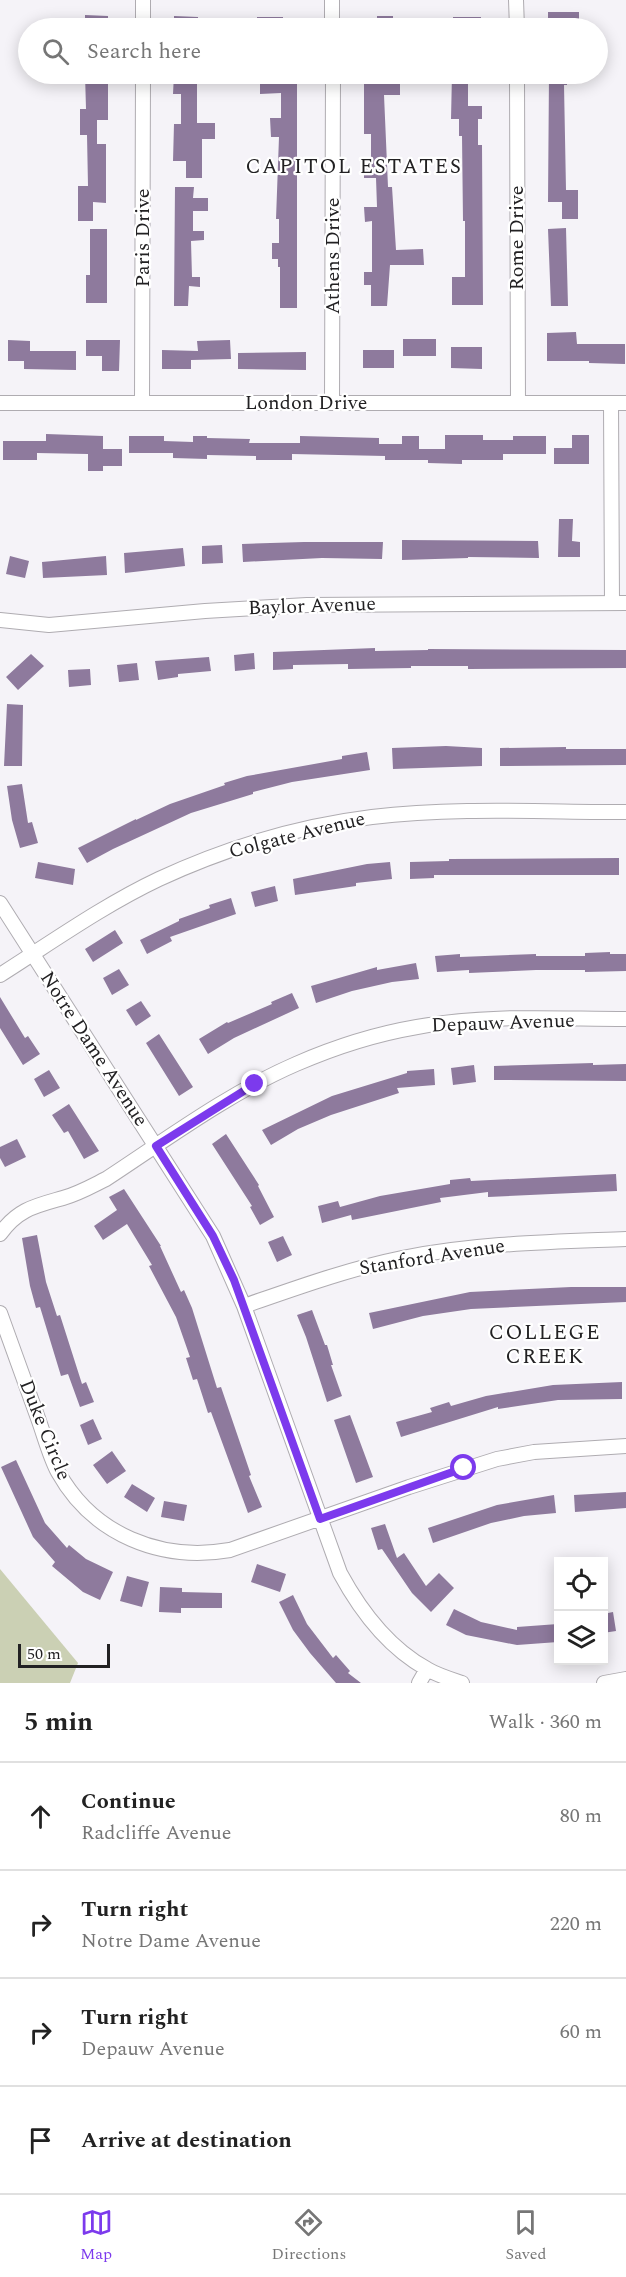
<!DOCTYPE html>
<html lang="en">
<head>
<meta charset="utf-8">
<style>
	body { margin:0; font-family:Spectral,serif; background:#f6f6f6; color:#222 }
	.controls { position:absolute; right:18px; bottom:18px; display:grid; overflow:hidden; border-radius:0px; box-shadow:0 3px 15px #0003 }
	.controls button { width:54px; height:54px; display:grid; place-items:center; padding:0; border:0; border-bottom:2px solid #e0e0e0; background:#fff; color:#222; font:30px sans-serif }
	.scale { position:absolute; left:18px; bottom:15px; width:92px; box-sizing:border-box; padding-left:6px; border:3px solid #222123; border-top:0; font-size:16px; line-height:21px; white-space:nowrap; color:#222123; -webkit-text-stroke:4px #fff; paint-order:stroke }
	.stop { position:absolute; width:18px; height:18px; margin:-14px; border:4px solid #7c3aed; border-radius:50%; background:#fff }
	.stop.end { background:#7c3aed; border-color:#fff; box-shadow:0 2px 6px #0008 }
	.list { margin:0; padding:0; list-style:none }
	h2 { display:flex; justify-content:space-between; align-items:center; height:78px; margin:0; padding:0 24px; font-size:26px }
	h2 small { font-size:20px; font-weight:400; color:#767676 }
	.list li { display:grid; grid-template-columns:39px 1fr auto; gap:18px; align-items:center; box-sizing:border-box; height:108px; padding:0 24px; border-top:2px solid #e0e0e0 }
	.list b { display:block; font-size:22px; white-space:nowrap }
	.list p { margin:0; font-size:20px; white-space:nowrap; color:#767676 }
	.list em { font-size:20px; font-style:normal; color:#767676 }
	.icon { flex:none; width:33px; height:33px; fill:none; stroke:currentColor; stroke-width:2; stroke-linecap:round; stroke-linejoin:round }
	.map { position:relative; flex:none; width:626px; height:1683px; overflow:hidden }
	.search { position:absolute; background:#fff; box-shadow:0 3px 15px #0003; left:18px; right:18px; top:18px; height:66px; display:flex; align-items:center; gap:15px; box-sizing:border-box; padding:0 21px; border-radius:33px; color:#767676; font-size:22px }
	.sheet { height:510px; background:#fff }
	nav { display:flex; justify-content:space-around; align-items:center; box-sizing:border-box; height:84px; border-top:2px solid #e0e0e0; background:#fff; font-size:16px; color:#767676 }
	nav a { display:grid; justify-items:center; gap:3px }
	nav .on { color:#7c3aed }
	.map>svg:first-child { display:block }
</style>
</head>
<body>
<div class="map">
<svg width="626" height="1683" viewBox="0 0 626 1683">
	<rect width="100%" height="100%" fill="#f5f3f8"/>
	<!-- green -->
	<path fill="#cbd0b4" d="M0,1569L78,1663L70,1683H0Z"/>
	<!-- building -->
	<path fill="#8e7a9d" d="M548,12H579V28L548,26Z
		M85,15L108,16V28H85Z
		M174,16L198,17V28H174Z
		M377,16H393V28H377Z
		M257,17H283V28H257Z
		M453,17H481V28H453Z
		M85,74H99L100,78L108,77V120H97V144H106V203L93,202V221H78V186H88L87,135H80V109H86Z
		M174,74H197V123H215V139H202V178H186V161H173L174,124H181V94H173Z
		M270,74H283V78H297V308H280V267H278V259H272V243H279V219H276L279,137H271L270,118H281V93L260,94V79H270Z
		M377,74H393V83H400V95H384L388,187H392L396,250L423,249L424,265H390L387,306H371V285H364V272H372V221L365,222L364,207H377L376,178H364V163H371V134H364V78H377Z
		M452,74H468V106H482V119H478V145H482L483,305H452V277H465V221H463L462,136H459V119H451Z
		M549,74H567V85H564L566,190H578V219H562V202H548Z
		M175,187H194L193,198H208V211H193V231H204V240L191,241L192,277H200V287L189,286L188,306H174Z
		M566,228L568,306H551L548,229Z
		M90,229H107V303H86V275H90Z
		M576,332L577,344H625V364L589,363V361H547V333Z
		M403,339H436V356H403Z
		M8,340L30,341V351H76V370L24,369V361H8Z
		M86,340H120L119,371H102V356H86Z
		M230,340L231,359L191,360V369H162V350L198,351L197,341Z
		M451,347H482V369L451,368Z
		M363,350H394V368H363Z
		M306,352V370L238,369V353Z
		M46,434L103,436V449H122V466H103V471H88V454L37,453V460H3V441H46Z
		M445,435H483V440H513V436H546V454H503V460H462V464L428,463V460H385V456L292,454V460H256V456L207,455V459L173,458V453H129V436H164V441L193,442V436H207V438L250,439L249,443H300V436L379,438V444H402V436H419V449H445Z
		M572,435H589V464H554V448H572Z
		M559,519H573L572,541L580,542V557H558Z
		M402,540L538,541L539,558L468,557V558L402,560Z
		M304,542H383L382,559L322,558L243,562L242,544Z
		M222,545L223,563L202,564V546Z
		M183,548L185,566L125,573L124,553Z
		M10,556L29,561L25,578L6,574Z
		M106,556L107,575L43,578L42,562Z
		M375,648V651L428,650V649L626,650V668L468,669V666H411V668L348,669V664L293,665V669L273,670V652Z
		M254,653L255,669L235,671L234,655Z
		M31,654L44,666L18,690L6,677Z
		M209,657L211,671L178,674V677L158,680L155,661Z
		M137,663L139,680L119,682L117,665Z
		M90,669L91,685L69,687L68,670Z
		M7,704L23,705L22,766H4Z
		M446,746L482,748V766L393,769L392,748Z
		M566,747V749H626V765L500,766V748Z
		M367,752L370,770L292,782L253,792V794L191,813L113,849L87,863L78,848L136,819V820L170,804L225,785L224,783L247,776L342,759V756Z
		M22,784L28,823L32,822L38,843L20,848L12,820L7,786Z
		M619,858V875H434V878L410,879V862L449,861V859Z
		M38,862L75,869L73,885L35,878Z
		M390,862L392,879L356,883V886L295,895L293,879L367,864Z
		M275,886L278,901L255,907L251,892Z
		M231,898L236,914L170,937L172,941L147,954L140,940L179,921V919L210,908L209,905Z
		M115,930L123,943L93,962L85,949Z
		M610,952V954H626V971L585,972V970H536L469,973V970L437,972L435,956L460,954V957L536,954V956H585V953Z
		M416,963L419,979L392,982L352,991L316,1003L311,986L377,967V970Z
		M119,969L129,985L112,995L103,978Z
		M292,993L299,1008L234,1038L208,1054L199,1039L227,1022L228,1023L272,1004L271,1002Z
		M0,997L25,1038L28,1036L40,1054L23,1065L0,1028Z
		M141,1001L151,1016L136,1026L126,1010Z
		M159,1034L193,1087L179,1096L146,1043Z
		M593,1063V1065L626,1064V1081L494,1080V1066Z
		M474,1065L476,1082L453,1085L451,1068Z
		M434,1069L435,1085L397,1088L399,1093L331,1115L298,1129L271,1145L262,1130L332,1096L407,1073V1071Z
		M49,1070L60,1088L44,1097L34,1079Z
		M69,1104L99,1151L84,1159L68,1131L64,1133L52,1115Z
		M226,1134L259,1185L258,1186L274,1217L260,1225L250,1207L252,1206L212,1144Z
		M17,1139L26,1157L5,1167L0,1158V1147Z
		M616,1174L617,1191L488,1197V1192L440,1198L441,1202L352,1220L351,1215L322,1223L318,1206L338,1201L340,1207L380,1196L450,1184V1180L470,1178L471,1181Z
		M124,1189L161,1246H160L181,1292L184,1290L192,1308L217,1388L221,1387L251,1475L249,1476L262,1507L248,1513L211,1412L208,1413L197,1379L193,1380L186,1358L190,1357L176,1317L149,1266L152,1265L127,1224L103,1240L94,1226L117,1210L109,1197Z
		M37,1235L46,1282L57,1316L60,1315L82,1384L86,1382L94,1402L80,1407L68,1374L61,1376L40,1307L36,1308L30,1286L22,1238Z
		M283,1236L292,1255L277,1262L268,1242Z
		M571,1287H626V1302L471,1309L423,1316L373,1329L369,1313L470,1292Z
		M312,1310L325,1345H327L333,1365H331L342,1396L327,1402L306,1337L297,1315Z
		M622,1382V1399L558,1400L498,1409V1407L401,1437L396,1422L432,1412L430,1408L449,1402L451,1406L486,1396L553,1385Z
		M350,1415L373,1477L356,1483L334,1420Z
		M93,1419L102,1439L88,1445L80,1425Z
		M112,1451L126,1471L107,1484L93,1465Z
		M16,1460L45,1523L67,1548L69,1545L86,1559L113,1572L100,1600L83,1592L52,1566L55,1562L33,1537L1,1467Z
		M132,1484L155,1498L147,1512L124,1497Z
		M626,1492V1508L575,1512L574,1495Z
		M554,1495L556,1513L524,1516L491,1523L433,1543L428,1528L497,1505Z
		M164,1501L187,1505L184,1521L161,1517Z
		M385,1524L397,1558L404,1553L426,1586L439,1573L454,1588L431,1612L412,1593L382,1549L378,1550L371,1528Z
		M257,1564L286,1574L280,1592L251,1582Z
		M127,1576L149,1582L142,1607L120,1601Z
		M160,1587L182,1588V1592L222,1593V1608H181V1613L159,1612Z
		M293,1595L307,1624L333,1658L336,1655L350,1671L348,1673L361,1683H336L310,1653L293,1630L279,1602Z
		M454,1609L481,1622L517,1630V1627L558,1624V1642L517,1645L466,1635L446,1625Z
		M613,1612L616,1631L603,1633V1614Z"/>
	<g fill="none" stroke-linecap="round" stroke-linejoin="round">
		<!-- minor casing -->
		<g stroke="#afacb1" stroke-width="16">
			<path id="minor" d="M143,0V28
				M332,0V28
				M516,0L517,28
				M517,74L518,403
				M0,403H626
				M142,403L143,74
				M332,403L333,74
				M611,403L612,603
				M0,620L49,625L205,611L307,605L626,603
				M0,903L213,1236L244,1306L340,1573C360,1610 389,1648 427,1669C437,1675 450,1679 462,1683
				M0,975C52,942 104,905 159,879C226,848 299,826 372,817C456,807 542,812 626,812
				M0,1234C18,1209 35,1206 63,1198C78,1194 92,1186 106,1179C167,1139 229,1093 296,1064C335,1047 376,1034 417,1027C486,1014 557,1019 626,1019
				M244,1306C296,1288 348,1269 402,1258C476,1243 551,1242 626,1239
				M0,1313C13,1349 26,1385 39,1421C45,1438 50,1457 58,1472C93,1535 161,1562 230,1550L409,1487L497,1459L534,1452L626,1446
				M419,1683L427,1669
				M604,1683L626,1679"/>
		</g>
		<!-- minor -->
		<use href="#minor" stroke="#fff" stroke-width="14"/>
	</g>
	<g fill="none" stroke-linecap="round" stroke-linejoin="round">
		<!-- route -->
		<path stroke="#7c3aed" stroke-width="8" d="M255,1084L156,1146L213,1236L234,1280L320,1519L464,1468"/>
	</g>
	<g text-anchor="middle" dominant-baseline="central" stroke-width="4.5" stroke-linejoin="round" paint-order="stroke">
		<!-- street labels -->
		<g font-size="20" fill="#222123" stroke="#fff">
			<text transform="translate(143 238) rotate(-90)">Paris Drive</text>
			<text transform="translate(517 238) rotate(-90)">Rome Drive</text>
			<text transform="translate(333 256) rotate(-90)">Athens Drive</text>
			<text x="306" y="403">London Drive</text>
			<text transform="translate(312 606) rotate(-2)">Baylor Avenue</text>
			<text transform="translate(297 835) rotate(-14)">Colgate Avenue</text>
			<text transform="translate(503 1023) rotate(-2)">Depauw Avenue</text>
			<text transform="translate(94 1049) rotate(57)">Notre Dame Avenue</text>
			<text transform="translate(432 1257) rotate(-9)">Stanford Avenue</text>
			<text transform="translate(45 1430) rotate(68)">Duke Circle</text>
		</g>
		<!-- neighbourhood labels -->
		<g font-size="21" letter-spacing="1.5" fill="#222123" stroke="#fff">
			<text x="354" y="167">CAPITOL ESTATES</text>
			<text x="545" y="1333">COLLEGE<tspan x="545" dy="24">CREEK</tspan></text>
		</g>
	</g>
</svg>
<div class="controls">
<button><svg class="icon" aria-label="locate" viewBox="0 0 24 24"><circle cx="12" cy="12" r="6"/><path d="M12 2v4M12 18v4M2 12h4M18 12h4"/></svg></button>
<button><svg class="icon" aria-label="layers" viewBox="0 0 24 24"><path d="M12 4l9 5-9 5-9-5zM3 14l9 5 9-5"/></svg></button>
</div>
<div class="scale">50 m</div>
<div class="stop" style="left:464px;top:1468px"></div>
<div class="stop end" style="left:255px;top:1084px"></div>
<div class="search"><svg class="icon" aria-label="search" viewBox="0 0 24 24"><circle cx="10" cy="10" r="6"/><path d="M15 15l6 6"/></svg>Search here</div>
</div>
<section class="sheet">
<h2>5 min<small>Walk · 360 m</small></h2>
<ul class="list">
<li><svg class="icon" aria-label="ahead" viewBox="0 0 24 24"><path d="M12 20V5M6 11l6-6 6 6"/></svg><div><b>Continue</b><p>Radcliffe Avenue</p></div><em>80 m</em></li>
<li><svg class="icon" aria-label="right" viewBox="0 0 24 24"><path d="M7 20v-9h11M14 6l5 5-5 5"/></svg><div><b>Turn right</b><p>Notre Dame Avenue</p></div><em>220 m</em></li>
<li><svg class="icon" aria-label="right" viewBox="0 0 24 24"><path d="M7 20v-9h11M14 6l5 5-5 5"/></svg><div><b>Turn right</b><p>Depauw Avenue</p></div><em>60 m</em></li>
<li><svg class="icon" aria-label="arrive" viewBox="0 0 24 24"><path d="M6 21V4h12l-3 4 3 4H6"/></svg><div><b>Arrive at destination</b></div></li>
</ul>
</section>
<nav>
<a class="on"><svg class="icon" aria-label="map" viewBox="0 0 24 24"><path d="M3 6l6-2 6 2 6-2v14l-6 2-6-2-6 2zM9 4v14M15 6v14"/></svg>Map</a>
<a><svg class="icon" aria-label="directions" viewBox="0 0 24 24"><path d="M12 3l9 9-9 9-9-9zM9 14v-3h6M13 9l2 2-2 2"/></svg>Directions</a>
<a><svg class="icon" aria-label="saved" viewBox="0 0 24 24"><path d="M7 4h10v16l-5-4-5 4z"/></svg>Saved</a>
</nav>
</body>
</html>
